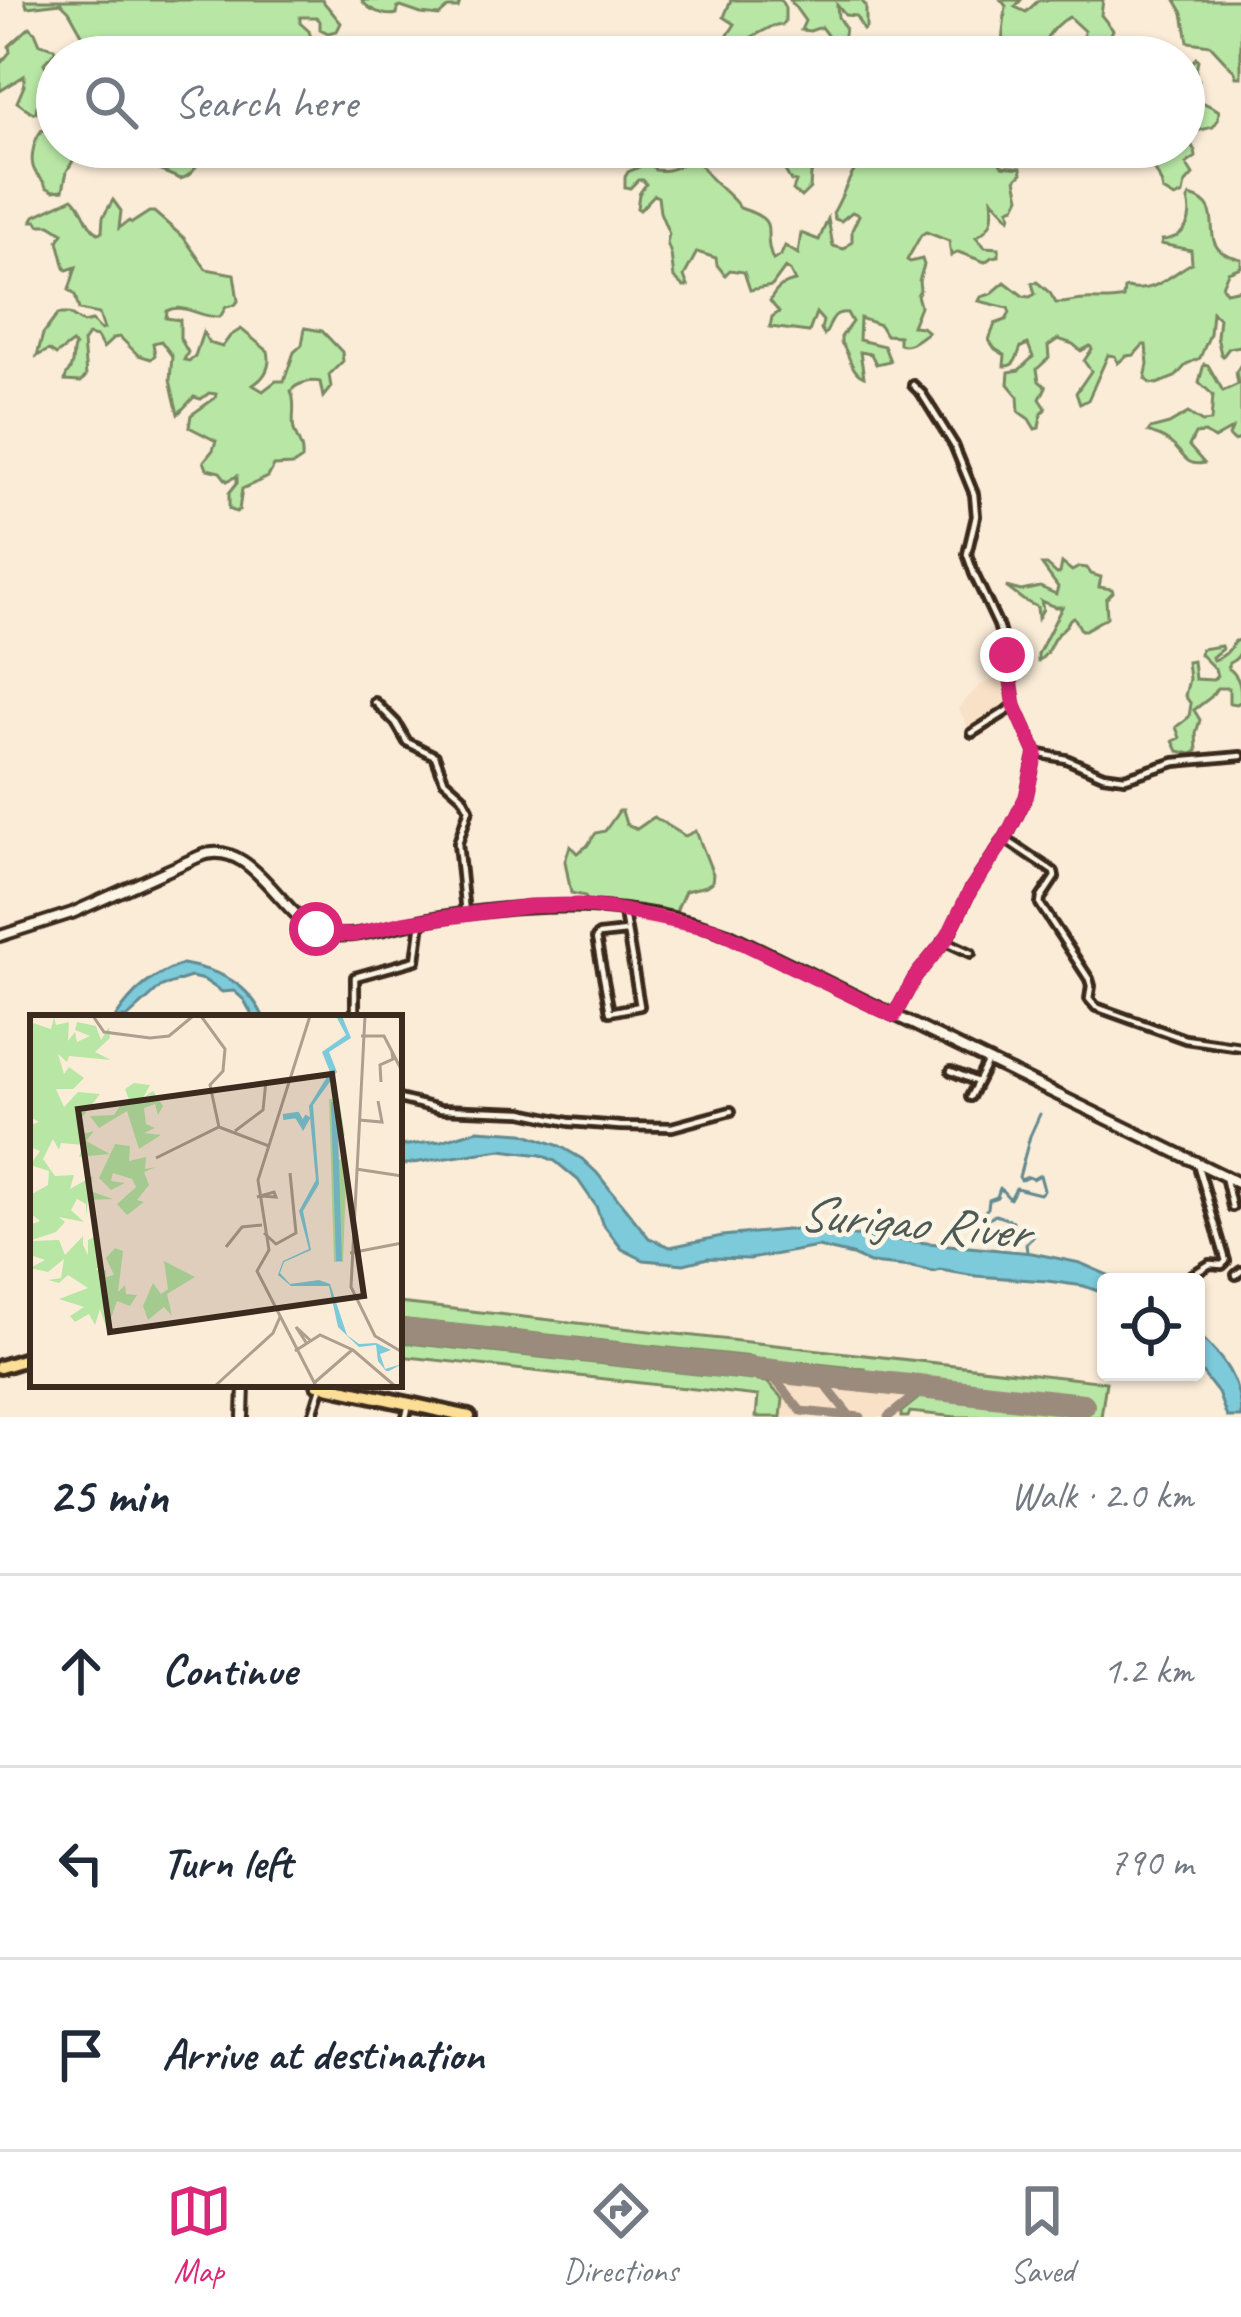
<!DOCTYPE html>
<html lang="en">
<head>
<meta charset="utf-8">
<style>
	body { margin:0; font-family:Caveat,sans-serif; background:#f2f2f3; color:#1f2937 }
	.controls { position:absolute; right:36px; bottom:36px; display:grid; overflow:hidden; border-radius:12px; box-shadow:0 3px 9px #0004 }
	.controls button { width:108px; height:108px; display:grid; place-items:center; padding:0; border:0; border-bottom:3px solid #e0e1e3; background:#fff; color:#1f2937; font:60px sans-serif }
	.stop { position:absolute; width:36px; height:36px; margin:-27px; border:9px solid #db2777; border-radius:50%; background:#fff }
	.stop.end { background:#db2777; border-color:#fff; box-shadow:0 3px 12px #0008 }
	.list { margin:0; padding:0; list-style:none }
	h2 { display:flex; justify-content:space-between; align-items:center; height:156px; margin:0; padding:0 48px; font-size:51px }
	h2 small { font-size:39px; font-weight:400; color:#747a83 }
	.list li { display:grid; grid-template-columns:78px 1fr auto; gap:36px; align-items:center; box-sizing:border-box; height:192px; padding:0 48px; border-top:3px solid #e0e1e3 }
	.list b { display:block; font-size:45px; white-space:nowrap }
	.list em { font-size:39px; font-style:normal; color:#747a83 }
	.icon { flex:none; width:66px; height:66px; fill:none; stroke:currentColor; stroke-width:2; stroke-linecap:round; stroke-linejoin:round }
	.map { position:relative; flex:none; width:1241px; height:1417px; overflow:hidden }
	.search { position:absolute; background:#fff; box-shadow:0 3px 9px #0004; left:36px; right:36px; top:36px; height:132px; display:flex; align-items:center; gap:30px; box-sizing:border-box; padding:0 42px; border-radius:66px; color:#747a83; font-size:45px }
	.sheet { height:732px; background:#fff }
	nav { display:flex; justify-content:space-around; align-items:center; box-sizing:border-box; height:168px; border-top:3px solid #e0e1e3; background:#fff; font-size:33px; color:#747a83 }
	nav a { display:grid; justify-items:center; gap:6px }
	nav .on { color:#db2777 }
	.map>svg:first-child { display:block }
</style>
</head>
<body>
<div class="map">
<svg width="1241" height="1417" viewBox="0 0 1241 1417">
	<rect width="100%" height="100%" fill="#fbecd8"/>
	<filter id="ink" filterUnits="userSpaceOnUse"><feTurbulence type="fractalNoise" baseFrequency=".00833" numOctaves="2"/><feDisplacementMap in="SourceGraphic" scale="24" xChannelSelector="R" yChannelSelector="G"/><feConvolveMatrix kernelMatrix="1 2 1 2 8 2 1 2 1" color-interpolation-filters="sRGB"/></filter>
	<g filter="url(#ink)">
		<!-- built -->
		<path fill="#f9e1c8" d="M1007,677L1013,708L971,733L958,708L981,684Z
			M399,1303L1106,1382L1101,1417H957L910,1412L908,1417H756L758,1396L399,1356Z"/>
		<!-- green -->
		<path fill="#b8e7a5" stroke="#7a8862" stroke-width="3" d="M25,0H322L341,23L337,31L328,33L320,29V21L316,17H300V23L309,31L312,41L310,45L296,44L300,50L301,57H147L145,49L132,43L113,48L87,43L69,11L61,3L27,7Z
			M362,0H459L460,2L458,8H448L439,16L421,14L401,7L398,8L397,14C386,17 367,10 362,0Z
			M731,0H781L785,8V22L782,25L773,26L750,38V46L756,57H744L741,53L734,54L728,35L735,24L724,17Z
			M790,0H861L866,6V28L863,30L856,16L845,15L837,5L838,17L845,28L843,41L835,51L822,48L827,35L821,27L810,31L801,30L805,21Z
			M1001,0H1021L1015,7L1026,12L1039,0H1103L1101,15L1113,30L1104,48L1108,57H1083L1084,31L1069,17C1051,25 1047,42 1034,52C1021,63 989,58 973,56L969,50C978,43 988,42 998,45L1002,42L1006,6Z
			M1175,0H1241V77H1236L1235,72L1210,45L1188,42L1183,13Z
			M30,27L35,32L40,44L54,48L55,52L44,63L48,72L57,78V96L50,102L37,106L36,112L33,113L17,102L24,86V76L0,91V64L10,52L9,46Z
			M1196,58L1198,60L1195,76L1199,80L1198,83L1187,79C1183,99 1206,102 1219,111L1218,120L1213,127L1185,134L1195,151L1196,157L1186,164L1193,175L1185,184L1183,194L1175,198L1163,191C1161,173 1149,169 1150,148L1184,147V71Z
			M57,121V147H81L67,171L63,190L53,191L46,187C44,181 40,178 36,173C28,162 34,139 42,130H50Z
			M154,147H201C202,161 193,176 180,179L161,171V161L151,157Z
			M644,147L655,170C670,172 682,167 690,154L691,147H697C696,176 726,187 740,208C784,222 759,229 773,260L781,255L785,246L798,254L801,233L819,240L828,219L833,246L844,249L852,241V230L859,215L852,212L841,221L835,219L833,213C846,192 848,171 869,155V147H960V153L967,161L978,160L983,154C996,152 995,156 1002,166L1021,168L1022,173L1016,179L1020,197L1015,207L1009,209L1011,214L1010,218L992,199C994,217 993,228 976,237L985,247L999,248V256L992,257L985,262L958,252L951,256L949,241L926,232L921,235L907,260L910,262L922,259L924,265L919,281L920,290L917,295L920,306L912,326L922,327L928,332C919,338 910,348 899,344V336L886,335L880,325L860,318L859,340L884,346L890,361L876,364L871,354L860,352L864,377C850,372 850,353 841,343V337L852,322L847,313C829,311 832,327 824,335L821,329L823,321L816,313L809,332L770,327L772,317L779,312L770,301C775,290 784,283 795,281L790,271L785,268L772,286L750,290L744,272L730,270L725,275L717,265L716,258L697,252L684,276L688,286L684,287L674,278L671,254L667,243L669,234L660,212L658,197L654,195L640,210L637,208L639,194L646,184L643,180H638L630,188L625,187V177L628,172L639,167L634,156Z
			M775,147H808L818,159L811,174L810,188L801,197L793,190L796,182L791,181L784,169L775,166L769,156Z
			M1190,196C1227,206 1201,237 1222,252C1228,256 1235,257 1241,259V267L1228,272L1222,286L1226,292L1241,289V346L1229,348L1223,356L1221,354L1217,337L1219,318L1212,312L1210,334L1200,358L1187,364L1175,377L1157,384L1150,383L1145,379L1148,364L1146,345H1143L1134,355L1126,356L1118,363L1115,356L1108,355L1088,400L1080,404L1076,393L1091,371L1084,361L1092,349L1090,346L1081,351L1073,344L1058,339L1048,346L1049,358L1037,369L1039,381L1046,387L1040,399L1046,408L1041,415L1039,428L1035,429L1029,419L1019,412L1018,396L1008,384L1009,372L1019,370L1033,357L1028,344L1021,347C1017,356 1016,367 1004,366L1005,355L995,349L989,340L995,324L1006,320L1010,313L1008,308L979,301L981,297L991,294L1005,282L1023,296L1030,297L1035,294L1032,283L1037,282L1050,293L1056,303C1067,304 1073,300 1084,300C1099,299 1108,302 1123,298L1124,289L1127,288C1153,295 1171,274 1192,263L1191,250L1161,244L1162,240C1184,239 1194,221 1188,200Z
			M73,198C86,210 84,223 98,233L102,232L103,217L113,200L121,211L119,228L129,221L132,223L149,212H154L184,238L206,269L234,274L238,301L235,305L226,307L220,317C202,319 184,302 167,311L166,318L180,320V338L188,352L184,360L189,361L195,356L203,332L209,343L222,347L230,336L241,329L268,351C272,368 264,378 253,385L263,391L276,381H284L294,352L302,345L305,328L322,331L342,352L343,361L329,375L331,387L323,397L320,382C312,380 296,383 291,391C297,405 291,416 294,430C298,443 303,445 302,459L293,465L274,466L268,477L242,489L239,510L236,512L229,509V493L237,483V476L227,481L220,472L207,469L204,461L213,450L216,441L189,427L191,415L215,398L216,394L209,393L201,399L194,397L178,414L170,380L172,356L161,341L153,343L155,355L151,359L138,355L120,337L114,338L103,348L97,337L88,335L83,342L86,376L81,382L65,381C65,373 69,374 71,367C74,359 71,353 75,346L72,343L56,355L49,350L37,356L43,334L58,314H69L83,323L92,321L101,330L104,329L99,314L79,310L75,295L69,290L76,267L67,270L65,268L58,241L63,233L50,225H39L37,221H32L35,216Z
			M1204,364L1208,365L1223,391L1238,384L1236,372L1241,364V439L1234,441L1229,436L1232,429L1214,439L1205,433L1195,434L1189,446L1204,463C1183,468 1183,449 1166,440C1161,436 1154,435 1148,432L1150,429L1169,424L1188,413L1202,422L1211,421L1213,395L1199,382Z
			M1062,563L1072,571L1079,567L1087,568L1091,574L1101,577L1099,587L1112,589L1113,592L1106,599L1107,617L1104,619L1085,630H1081L1074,617L1070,619C1066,629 1061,629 1056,636C1048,646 1050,653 1038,661V654L1062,607H1055L1041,601L1043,609L1038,618L1037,607L1023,600L1006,587L1021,591L1040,587L1056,594L1058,587L1042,565H1047L1057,574L1060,573Z
			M1241,640C1241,652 1240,658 1229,663L1228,668C1240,676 1241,688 1241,701L1237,704L1229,703V688H1217L1211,697L1194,710L1200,720L1196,733L1197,751L1191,754L1178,751L1173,741L1180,738L1176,727L1189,717L1191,704L1185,696L1189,679L1187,662L1193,661L1195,679L1213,680L1217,676L1215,669L1200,654L1201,649L1221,646L1222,649L1212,657L1213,660C1223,658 1230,650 1235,641Z
			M619,811H622L626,824L637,829L654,817L685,836L696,831L713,874L712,882L706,886L685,891L677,909L678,915L594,904L587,902L585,896L571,893L565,861L570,846L577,853L587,846L596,833L605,831Z
			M399,1303L1106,1382L1101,1417H957L910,1412L908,1417H901V1412L921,1396L1081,1414L1084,1397L865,1372V1369L799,1362L797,1366L753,1361V1357L399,1319Z
			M399,1342L751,1380L752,1377L758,1378V1381L767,1382L783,1399L781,1417H756L758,1396L399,1356Z"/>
		<!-- water -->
		<path fill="#7ccada" stroke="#628a8f" stroke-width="3" d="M183,964C219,970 248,983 264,1018H254L244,1000L234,991L222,992L204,980L191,977L162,986L127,1018H115C133,991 152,975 183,964Z
			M478,1130L523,1133L560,1146L582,1159L597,1173L649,1238L670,1247L722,1236L807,1228L845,1235L1032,1253L1080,1263L1124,1282H1106V1294L1084,1286L1047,1281L976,1276L940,1270L933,1272L912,1267L870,1263L852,1255L818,1247L750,1259L708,1258L684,1264L644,1260L622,1249L602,1223L596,1206L578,1180L555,1161L541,1155L501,1150L399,1165V1146L441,1141Z
			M1196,1332C1223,1357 1241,1380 1241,1417H1227L1218,1393L1196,1365Z"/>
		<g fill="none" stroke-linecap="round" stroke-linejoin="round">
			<!-- stream -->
			<path stroke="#628a8f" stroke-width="3" d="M1027,1252L1026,1244L1034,1236L1032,1232L1021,1231L1017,1239L1008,1238L1003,1233L1013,1221L995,1215L986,1219L981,1215L988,1208L989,1200L997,1197L1000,1188L1010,1199L1016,1188L1040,1194L1044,1190L1040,1175L1033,1179L1028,1177L1021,1180L1019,1177L1030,1136L1040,1114"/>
			<!-- taxiway -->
			<path stroke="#9b8b7b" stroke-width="9" d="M760,1370L777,1382L801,1411L861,1417
				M818,1376L850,1416
				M888,1417L924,1388"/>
			<!-- runway -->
			<path stroke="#9b8b7b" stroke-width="24" d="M399,1330L1083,1405"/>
			<!-- minor casing -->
			<g stroke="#3b2a1e" stroke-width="14">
				<path id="minor" d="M375,702L396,723L407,742L435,756L444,780L462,796L469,809L458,843L465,913
					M972,733L1013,707
					M1036,753L1066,759L1103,775L1125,778L1175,762L1241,756
					M1005,839L1054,872L1055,877L1041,898L1040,904L1089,979L1091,986L1089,999L1096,1007L1185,1039L1241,1047
					M624,913L640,1006L610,1012L596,938L599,935L626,932
					M945,941L971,953
					M894,1016L915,977L949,935L971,889L1009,832L1026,797L1036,753L1015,706L1007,655L998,625L974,574L967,554L976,516L974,494L954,445L922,394L913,385
					M355,1018V977L416,960L421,922
					M951,1071L977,1082
					M970,1097L988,1061
					M399,1099L440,1109L522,1112L569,1122L620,1126L672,1127L731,1111
					M1225,1176L1232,1207
					M1236,1275L1241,1271
					M1186,1279L1210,1264L1222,1265L1226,1261L1197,1163
					M312,1417L322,1385
					M406,1417L409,1404"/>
			</g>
			<!-- tertiary casing -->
			<g stroke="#3b2a1e" stroke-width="16">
				<path id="tertiary" d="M0,936L72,913L200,856C254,835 283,923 326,934C354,941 406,922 435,918C533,902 634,899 728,934L1241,1184
					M243,1417L244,1384"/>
			</g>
			<!-- trunk casing -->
			<g stroke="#3b2a1e" stroke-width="20">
				<path id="trunk" d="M0,1367L33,1357
					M318,1384L469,1417"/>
			</g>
			<!-- minor -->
			<use href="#minor" stroke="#fcf5e5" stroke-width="4.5"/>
			<!-- tertiary -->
			<use href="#tertiary" stroke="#fcf5e5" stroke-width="8"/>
			<!-- trunk -->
			<use href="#trunk" stroke="#fcde96" stroke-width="10"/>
		</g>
	</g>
	<g fill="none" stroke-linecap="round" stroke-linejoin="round" filter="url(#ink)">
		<!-- route -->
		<path stroke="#db2777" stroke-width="15" d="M316,929L326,934L353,935L403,923L530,906L578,905L614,909L714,929L894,1016L915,977L947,938L971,889L1005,839L1026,797L1036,753L1015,706L1007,655"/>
	</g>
	<g text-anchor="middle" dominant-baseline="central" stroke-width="9" stroke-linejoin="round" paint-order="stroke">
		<!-- water labels -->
		<g font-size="51" font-style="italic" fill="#4e5a56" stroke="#fcf5e5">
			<text transform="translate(913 1222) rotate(5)">Surigao River</text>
		</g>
	</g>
	<!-- overview -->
	<g transform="translate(30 1015)">
		<rect width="372" height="372" fill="#fbecd8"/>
		<path d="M24,2L26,10L39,7L38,26L45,17L47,27L60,21L45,15L47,7L66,11L71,25L79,12L80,23L65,37L81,45L39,41L37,47L28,39L34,59L39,52L54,63L43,74H26L34,92L48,77L70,79L47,109L53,119L64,116L56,126L80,139L49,142L53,130L31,128L29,135L23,124L13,144L25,161L44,160L40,174L63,161L60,176L83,184L58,185L56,202V189L47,184L41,195L54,207L29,202L35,207L26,217L2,225L0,210L10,206L0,198V180L18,170L19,156L0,150L10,136L0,132V110L9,107L0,102V7L21,14ZM104,68L120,70L113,83L123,76L133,91L128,100L125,89L114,93L116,109L125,113L114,118L131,120L109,134L97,96L69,113L60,101L84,100L94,85L101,90L95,74ZM299,84H309L315,121L307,116L303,87L308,246L307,146L317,141L313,247H304ZM85,129L100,131L99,146L116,142L115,154L126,152L114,157L119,170L107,185L114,187L97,200L87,189L106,172L102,164L83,158L81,166L95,168L81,175L69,163ZM53,221V230L58,240V225L65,222L73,246L66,255H76V262L84,260L76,243L85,233L93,236L88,277L95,270L96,279L107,280L100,291L87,286L77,315L70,294L65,310L59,299L45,307L40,301L54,292L29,284L58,273L38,260L29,268L18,265L31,263L34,244L18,257L0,253L15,245L3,241L0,226L29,225L35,240ZM134,246L165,262L137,279L142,301L134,292L118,305L113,291L123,268L131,279L138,274Z" fill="#b8e7a5"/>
		<path d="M306,1H312L321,23L299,37L307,57L283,90L289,169L273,196L281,235L254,247L250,258L260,269L289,265L300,269L317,320L329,329L346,328L361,335L350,339L355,354L372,349L359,356H356L348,346L346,330L329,332L308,312L299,271H261L248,260L253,246L279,234L269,196L286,165L279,91L300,57L292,37L316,20Z" fill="#7ccada"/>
		<path fill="none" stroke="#7ccada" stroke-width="6" d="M304,87L309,246M253,102L267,100L273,110L278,101"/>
		<path fill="none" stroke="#ae9e8e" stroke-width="3" d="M63,1L74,17L120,23L139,21L163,1M171,1L195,34L193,56L180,70L189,112M280,1L228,165L239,235L227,256L286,371M335,1L321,272L345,321L372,337M331,21H354L372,56M351,67L350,50L363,44L362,37M329,105L352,107L348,86M205,116L233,95L236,66M126,143L189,112L239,131M326,154L372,161M227,182L244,177L246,182L231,181M234,218L246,229L266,218L260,158M196,232L212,212L232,210M320,238L372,228M277,329L266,312L281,326M265,336L290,320L323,335L365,371M284,368L322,335M185,371L243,318L250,302"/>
		<path fill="#3b2a1e" fill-opacity="0.15" stroke="#3b2a1e" stroke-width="6" d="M302,59L334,281L80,317L48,94Z"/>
		<rect width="372" height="372" fill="none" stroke="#3b2a1e" stroke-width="6"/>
	</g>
</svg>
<div class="controls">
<button><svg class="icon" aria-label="locate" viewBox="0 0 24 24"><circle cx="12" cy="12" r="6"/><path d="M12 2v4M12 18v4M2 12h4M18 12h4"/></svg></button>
</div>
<div class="stop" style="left:316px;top:929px"></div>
<div class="stop end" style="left:1007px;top:655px"></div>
<div class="search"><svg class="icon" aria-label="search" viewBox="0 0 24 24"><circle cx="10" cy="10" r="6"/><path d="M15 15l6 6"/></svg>Search here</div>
</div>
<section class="sheet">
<h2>25 min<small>Walk · 2.0 km</small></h2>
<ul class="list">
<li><svg class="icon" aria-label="ahead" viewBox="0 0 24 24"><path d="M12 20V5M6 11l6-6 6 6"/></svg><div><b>Continue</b></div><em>1.2 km</em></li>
<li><svg class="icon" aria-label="left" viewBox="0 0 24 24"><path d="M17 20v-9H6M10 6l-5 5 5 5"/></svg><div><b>Turn left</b></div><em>790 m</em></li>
<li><svg class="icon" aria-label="arrive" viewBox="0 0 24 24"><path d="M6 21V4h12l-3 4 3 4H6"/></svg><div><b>Arrive at destination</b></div></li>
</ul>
</section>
<nav>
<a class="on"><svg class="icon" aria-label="map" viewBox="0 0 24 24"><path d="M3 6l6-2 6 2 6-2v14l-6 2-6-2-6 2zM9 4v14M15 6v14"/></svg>Map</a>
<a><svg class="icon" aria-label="directions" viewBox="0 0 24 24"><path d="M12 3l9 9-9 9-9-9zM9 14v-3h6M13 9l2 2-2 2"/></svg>Directions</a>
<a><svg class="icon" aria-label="saved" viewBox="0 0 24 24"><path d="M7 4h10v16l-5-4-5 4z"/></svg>Saved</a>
</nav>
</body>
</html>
